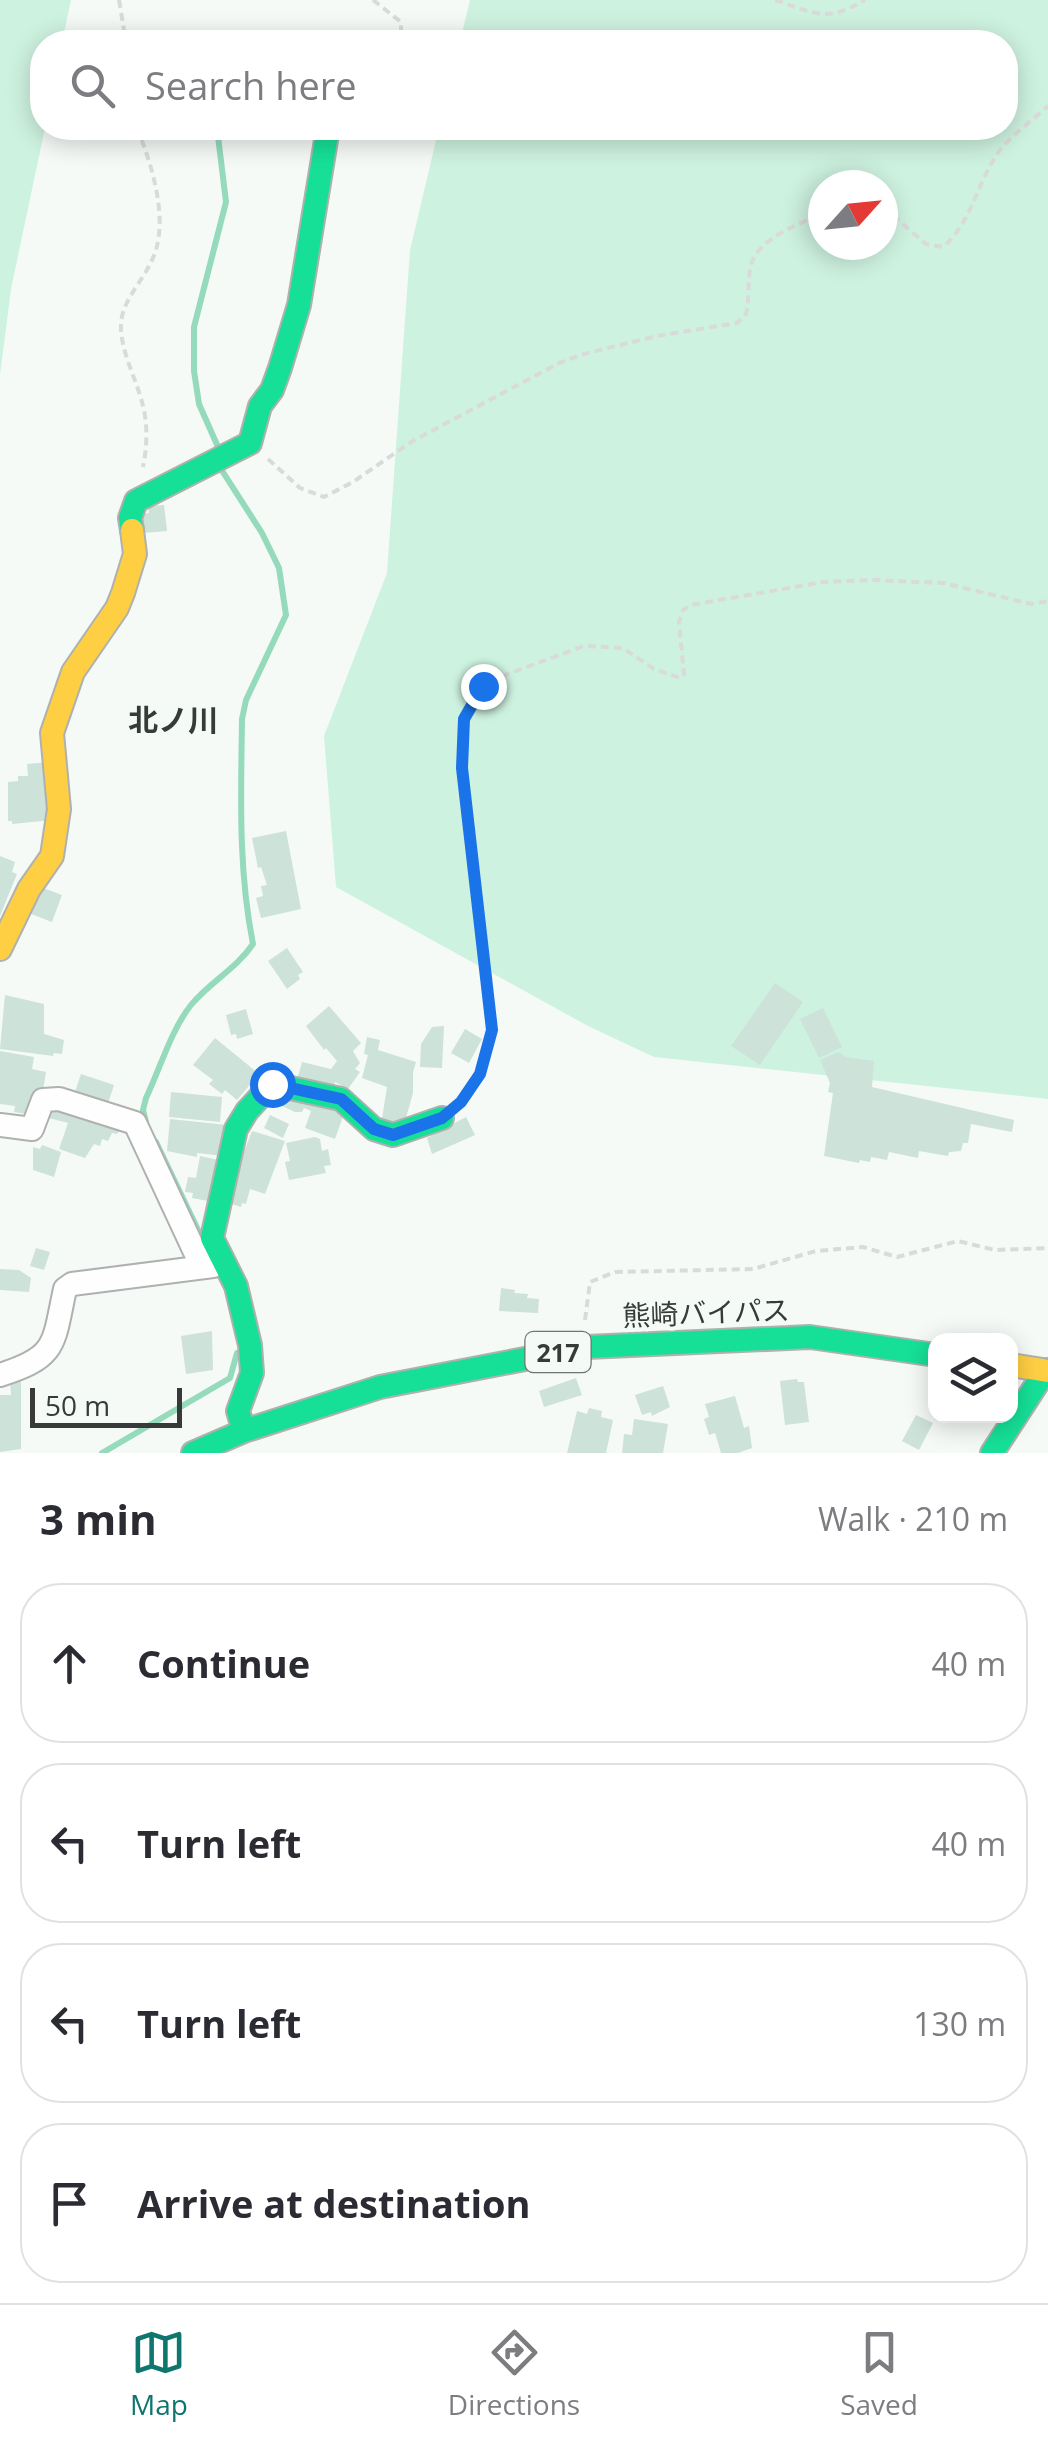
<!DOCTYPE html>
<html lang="en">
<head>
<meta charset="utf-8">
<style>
	body { margin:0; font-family:"Open Sans","Noto Sans JP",sans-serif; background:#f2f2f3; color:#2b2b33 }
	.controls { position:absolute; right:30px; bottom:30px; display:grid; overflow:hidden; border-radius:20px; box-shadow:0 5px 25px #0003 }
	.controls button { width:90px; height:90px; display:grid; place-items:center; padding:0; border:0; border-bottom:2px solid #e1e1e2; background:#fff; color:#2b2b33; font:50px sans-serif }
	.compass { position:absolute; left:808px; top:170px; width:90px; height:90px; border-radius:50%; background:#fff; box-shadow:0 5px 25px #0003; rotate:63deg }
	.scale { position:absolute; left:30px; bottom:25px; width:152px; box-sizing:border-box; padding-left:10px; border:5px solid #383a39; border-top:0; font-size:28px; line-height:35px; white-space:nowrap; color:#383a39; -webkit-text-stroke:8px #f4fbf7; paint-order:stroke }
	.stop { position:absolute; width:30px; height:30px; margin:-22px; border:8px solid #1a73e8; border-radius:50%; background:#fff }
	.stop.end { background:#1a73e8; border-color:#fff; box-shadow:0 2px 10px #0008 }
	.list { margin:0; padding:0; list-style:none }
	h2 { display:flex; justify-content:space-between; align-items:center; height:130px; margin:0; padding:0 40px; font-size:42px }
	h2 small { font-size:32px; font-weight:400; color:#7c7c81 }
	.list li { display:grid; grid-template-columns:65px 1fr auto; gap:30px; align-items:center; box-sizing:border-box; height:160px; margin:0 20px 20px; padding:0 20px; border:2px solid #e1e1e2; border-radius:40px }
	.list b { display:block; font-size:38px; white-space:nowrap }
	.list em { font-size:32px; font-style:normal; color:#7c7c81 }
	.icon { flex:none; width:55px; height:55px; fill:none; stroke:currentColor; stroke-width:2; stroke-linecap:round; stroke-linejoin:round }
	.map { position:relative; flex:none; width:1048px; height:1453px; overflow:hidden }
	.search { position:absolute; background:#fff; box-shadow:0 5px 25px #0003; left:30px; right:30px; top:30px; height:110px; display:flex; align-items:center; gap:25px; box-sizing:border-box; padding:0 35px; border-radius:40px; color:#7c7c81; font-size:38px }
	.sheet { height:850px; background:#fff }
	nav { display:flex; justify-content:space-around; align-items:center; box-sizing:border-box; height:140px; border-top:2px solid #e1e1e2; background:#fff; font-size:28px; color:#7c7c81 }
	nav a { display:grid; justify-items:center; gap:5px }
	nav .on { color:#0f766e }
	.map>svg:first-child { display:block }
</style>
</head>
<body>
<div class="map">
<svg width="1048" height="1453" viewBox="0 0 1048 1453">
	<rect width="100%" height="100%" fill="#f5faf7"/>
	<!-- green -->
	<path fill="#cef2e0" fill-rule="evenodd" d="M0,0H71L62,42H42L45,128L11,289L0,375Z
		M470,0H1048V1099L654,1057L588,1026L336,887L324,736L387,573L410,250L439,128H1006V42H460ZM823,185H883V245H823Z"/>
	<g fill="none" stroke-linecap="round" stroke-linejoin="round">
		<!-- stream -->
		<path stroke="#94dabb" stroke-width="6" d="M217,128L226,202L194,327V371L199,404L218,447
			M146,1122L143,1110L146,1098C160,1069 171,1030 191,1005C210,982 236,969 253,944C238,869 241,795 242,719L246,700L286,615L279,568L262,533L221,469
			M156,1142L200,1234
			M102,1453L230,1378L237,1353"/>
	</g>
	<!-- building -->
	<path fill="#cde2d8" d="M164,505L167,531L143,533L142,514L149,513L148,506Z
		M49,762L52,820L12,824V821H8V782L18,781V776H28L27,764Z
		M286,831L301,909L261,918L256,898L263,896L261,886L267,885L261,867L258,868L252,838Z
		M0,856L15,862L12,872L17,874L0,916Z
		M38,886L62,895L52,922L26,912Z
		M287,948L303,972L298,975L300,979L287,989L268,961Z
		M775,983L803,1002L760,1065L731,1046Z
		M5,995L44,1004V1034L64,1040L62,1054L54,1053L53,1056L0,1049Z
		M329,1006L361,1043L353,1051L360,1063L355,1069L360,1072L348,1089L335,1082L332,1092L296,1083L302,1062L331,1069L337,1061L326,1048L324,1050L306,1026Z
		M823,1008L842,1047L819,1058L800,1019Z
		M246,1009L253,1034L237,1039L236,1034L231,1035L226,1015Z
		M444,1026L442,1068L420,1067L421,1044L432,1027Z
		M465,1029L482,1039L469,1063L451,1053Z
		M367,1037L380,1040L378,1050L416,1062L413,1072V1093L404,1125H381L387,1087L362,1078L368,1055L364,1054Z
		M215,1038L259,1074L237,1100L225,1090L222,1094L209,1084L213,1080L193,1065Z
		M0,1051L34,1057L32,1069L46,1072L39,1116L14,1112L15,1106L0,1104Z
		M838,1052L846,1057L874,1061L872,1087L1014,1120L1012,1132L971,1124L968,1143H963L961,1151L949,1152L948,1156L919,1151L918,1158L889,1152L887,1160L871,1157L870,1162L860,1160L859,1163L824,1156L833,1093L828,1092L830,1083L820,1060Z
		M81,1074L114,1085L105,1112L72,1101Z
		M171,1092L222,1097L220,1122L169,1117Z
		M284,1099L346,1108L335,1139L305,1128L311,1111L304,1108L302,1112H295L282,1106Z
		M49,1103L122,1127L117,1134L112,1133L108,1141L102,1139L100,1146L94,1144L85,1158L59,1149L68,1123L45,1117Z
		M270,1115L289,1124L283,1138L264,1128Z
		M466,1117L475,1135L432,1154L427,1138Z
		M170,1119L227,1125L224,1156L197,1153V1157L167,1151Z
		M252,1131L285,1141L265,1194L250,1189L246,1204L242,1203L241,1207L225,1202Z
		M315,1137L320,1139L322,1151L328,1149L331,1165L324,1166L326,1173L289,1180L285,1162L290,1161L286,1143Z
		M42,1145L61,1152L54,1177L33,1170V1147L40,1149Z
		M200,1156L223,1161L214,1202L192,1198L193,1193L185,1192L188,1177L196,1178Z
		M36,1248L50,1252L44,1270L30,1266Z
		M0,1269L19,1270L31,1278L29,1292L0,1290Z
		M501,1288L515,1290L514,1293L528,1294L527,1298L539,1299L538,1313L499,1311Z
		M212,1331L213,1370L186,1374L181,1336Z
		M576,1378L582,1395L544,1407L539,1391Z
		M797,1379L798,1382H804L809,1422L785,1425L780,1381Z
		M21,1380V1449L0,1452V1395H11L10,1381Z
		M663,1386L670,1407L652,1416L651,1412L642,1415L635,1395Z
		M735,1396L744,1428L749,1426L752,1448L738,1453H721L715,1433L709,1435L704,1419L709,1417L705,1404Z
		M589,1408L602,1411L601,1417L613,1420L606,1453H567L577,1411L587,1414Z
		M916,1415L933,1423L919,1450L902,1441Z
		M634,1419L668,1424L663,1453H622L624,1434L632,1435Z"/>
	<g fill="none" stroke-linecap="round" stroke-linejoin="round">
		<!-- street casing -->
		<g stroke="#aeb1af" stroke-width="26">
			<path id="street" d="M0,1125L32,1129L43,1100L59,1099L135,1123L202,1267
				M0,1375C58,1357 53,1344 65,1289L72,1284L213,1266"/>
		</g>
		<!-- fast casing -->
		<g stroke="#aeb1af" stroke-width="26">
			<path id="fast" d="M132,530L130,518L136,501L250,443L260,406L272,390L280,368L299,305L328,128
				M244,1431L238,1411L252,1373L250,1345L236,1286L212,1238L236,1129L247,1111L272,1084L341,1099L374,1129L393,1135L442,1118
				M193,1453L244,1431L380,1387L587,1347L810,1337L936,1355
				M992,1453L1046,1370"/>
		</g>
		<!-- slow casing -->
		<g stroke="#aeb1af" stroke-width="26">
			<path id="slow" d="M0,949L29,889L52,856L59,809L52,733L73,672L117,608L123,593L135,554L132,530
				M1010,1365L1048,1371"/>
		</g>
		<!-- path -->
		<path stroke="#d9dad9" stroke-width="4" stroke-dasharray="8 5" stroke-linecap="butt" d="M119,0L126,42
			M373,0L401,22V42
			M775,0C814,13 827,23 865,0
			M137,128C152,165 171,224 151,262C142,282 122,301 121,324C120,351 137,380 143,406C148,426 147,447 143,467
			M883,207L926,244L943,247C973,221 976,183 1000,150C1013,134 1033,120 1048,106
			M268,459L300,488L324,497L353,482L411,442L559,363L584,354L657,336L737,323L746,314C750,298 747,281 751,265C758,238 800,224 823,213
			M459,1104L485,1062L493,1031L462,768L464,719L474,699L483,686L497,678L584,646L623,648L654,669L680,678L684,675L679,622L683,610L691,605L823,582L872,580L943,583L1031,604L1048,601
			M585,1320L590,1282L615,1272L753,1269L816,1251L863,1247L897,1257L958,1241L995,1250L1048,1248"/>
		<!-- street -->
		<use href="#street" stroke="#fefefe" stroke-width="22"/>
		<!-- fast -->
		<use href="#fast" stroke="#16e098" stroke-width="22"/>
		<!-- slow -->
		<use href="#slow" stroke="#ffcf43" stroke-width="22"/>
	</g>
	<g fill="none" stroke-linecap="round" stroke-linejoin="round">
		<!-- route -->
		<path stroke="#1a73e8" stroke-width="12" d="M272,1084L341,1099L374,1129L393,1135L442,1118L461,1102L480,1074L492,1030L462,768L464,719L483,686"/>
	</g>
	<g text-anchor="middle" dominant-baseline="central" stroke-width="8" stroke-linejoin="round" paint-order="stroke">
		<!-- shield labels -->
		<rect fill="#f4fbf7" stroke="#707472" stroke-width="2.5" x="525.5" y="1332" width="65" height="40" rx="8"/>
		<g font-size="25" font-weight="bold" fill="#383a39">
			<text x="558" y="1352">217</text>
		</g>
		<!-- street labels -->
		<g font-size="28" fill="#383a39" stroke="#f4fbf7">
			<text transform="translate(706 1312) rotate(-2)">熊崎バイパス</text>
		</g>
		<!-- neighbourhood labels -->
		<g font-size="30" font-weight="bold" fill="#383a39" stroke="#f4fbf7">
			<text x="173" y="719">北ノ川</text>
		</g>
	</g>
</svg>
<div class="controls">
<button><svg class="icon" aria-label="layers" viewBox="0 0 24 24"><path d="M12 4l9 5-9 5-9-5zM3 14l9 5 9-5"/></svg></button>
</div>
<svg class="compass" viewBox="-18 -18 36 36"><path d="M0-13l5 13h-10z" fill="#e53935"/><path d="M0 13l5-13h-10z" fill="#7c7c81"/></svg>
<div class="scale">50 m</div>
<div class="stop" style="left:272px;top:1084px"></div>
<div class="stop end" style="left:483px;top:686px"></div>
<div class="search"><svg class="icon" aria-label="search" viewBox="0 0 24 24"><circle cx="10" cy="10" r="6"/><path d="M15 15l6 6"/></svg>Search here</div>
</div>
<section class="sheet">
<h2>3 min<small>Walk · 210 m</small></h2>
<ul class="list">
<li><svg class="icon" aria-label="ahead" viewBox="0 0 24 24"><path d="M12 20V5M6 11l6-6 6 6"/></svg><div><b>Continue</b></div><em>40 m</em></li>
<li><svg class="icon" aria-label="left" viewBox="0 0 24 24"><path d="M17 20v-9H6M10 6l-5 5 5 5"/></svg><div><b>Turn left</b></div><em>40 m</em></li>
<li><svg class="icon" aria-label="left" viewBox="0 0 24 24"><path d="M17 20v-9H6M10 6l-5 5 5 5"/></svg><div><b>Turn left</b></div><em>130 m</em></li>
<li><svg class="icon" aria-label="arrive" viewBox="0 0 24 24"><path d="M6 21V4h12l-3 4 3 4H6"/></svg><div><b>Arrive at destination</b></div></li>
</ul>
</section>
<nav>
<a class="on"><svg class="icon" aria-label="map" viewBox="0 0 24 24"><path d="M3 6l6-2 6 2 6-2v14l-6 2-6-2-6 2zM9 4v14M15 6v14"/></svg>Map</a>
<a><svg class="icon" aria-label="directions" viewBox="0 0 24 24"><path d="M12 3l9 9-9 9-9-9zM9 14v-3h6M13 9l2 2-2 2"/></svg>Directions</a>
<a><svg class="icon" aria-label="saved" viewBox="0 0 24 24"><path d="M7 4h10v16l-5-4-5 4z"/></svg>Saved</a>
</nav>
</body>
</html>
